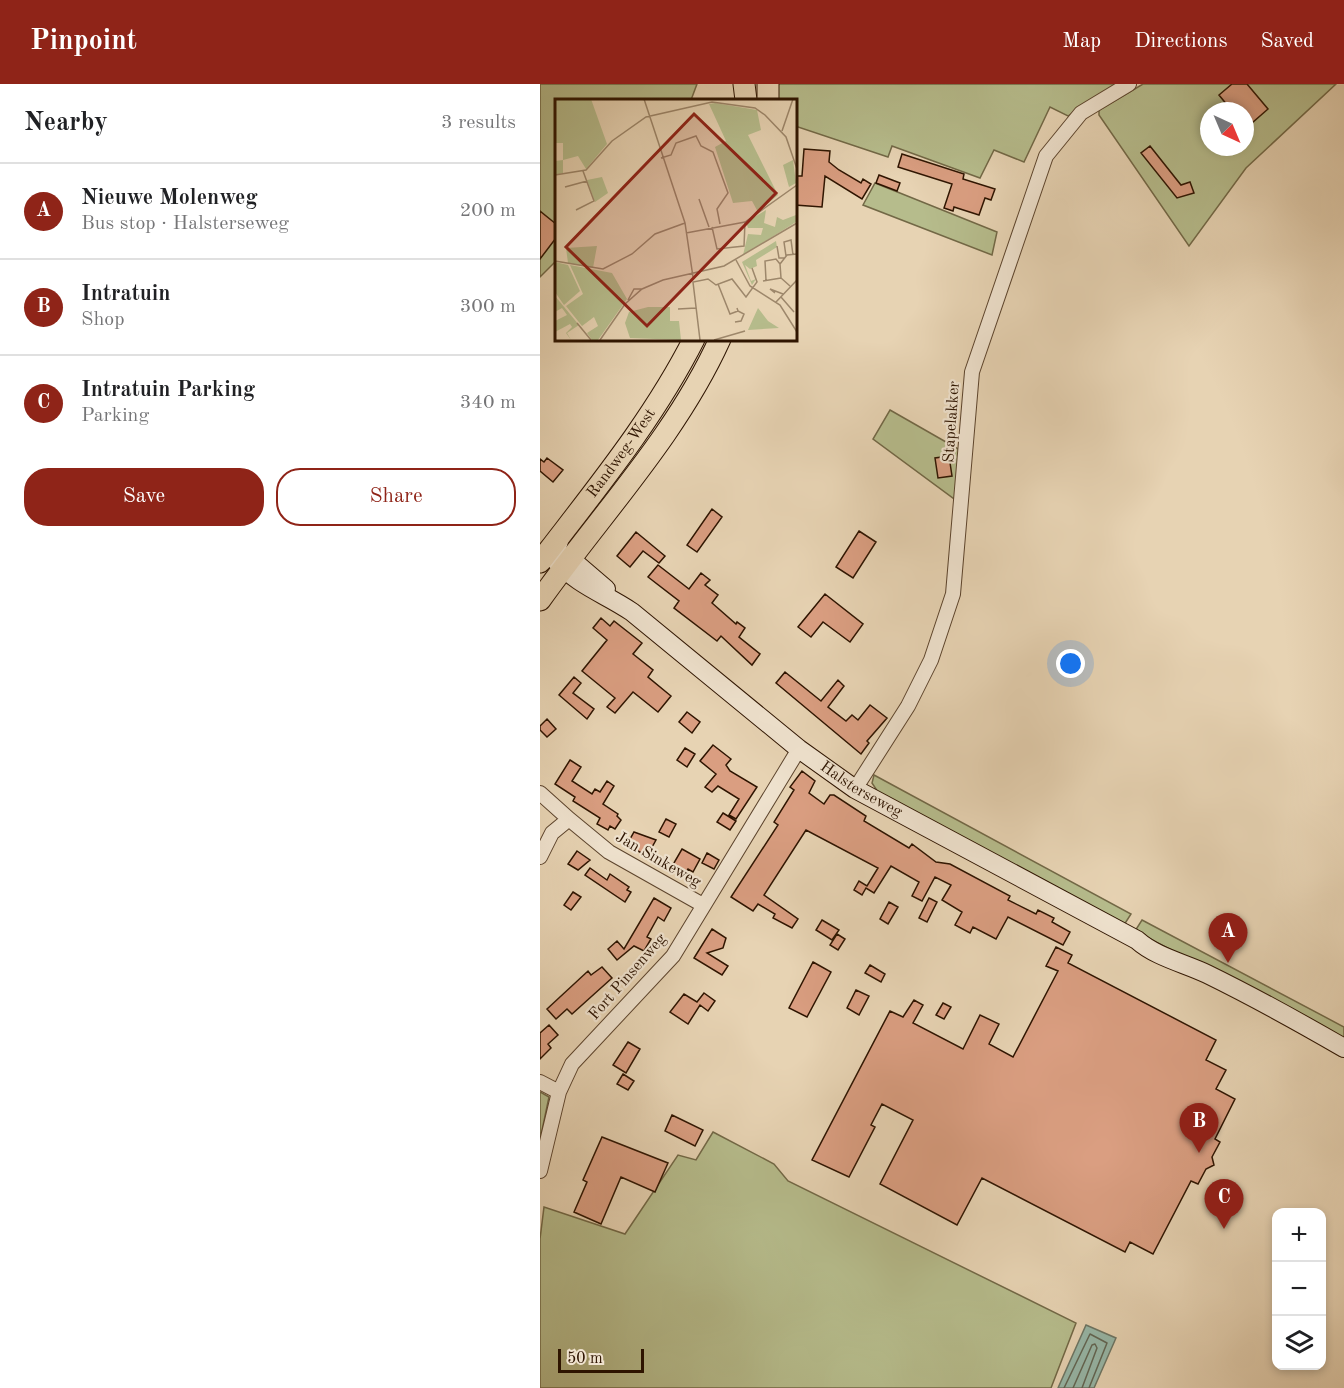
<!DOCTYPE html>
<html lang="en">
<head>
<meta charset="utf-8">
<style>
	body { margin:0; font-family:"Old Standard TT",serif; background:#f2f2f2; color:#202124 }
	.controls { position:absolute; right:18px; bottom:18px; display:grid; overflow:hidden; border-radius:12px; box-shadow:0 3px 9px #0003 }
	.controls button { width:54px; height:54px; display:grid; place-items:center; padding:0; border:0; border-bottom:2px solid #e0e0e0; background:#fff; color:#202124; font:30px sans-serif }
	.compass { position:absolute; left:660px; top:18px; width:54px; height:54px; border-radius:50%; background:#fff; box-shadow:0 3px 9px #0003; rotate:136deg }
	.scale { position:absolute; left:18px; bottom:15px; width:86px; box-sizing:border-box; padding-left:6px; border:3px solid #2e1400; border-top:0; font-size:16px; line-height:21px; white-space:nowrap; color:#2e1400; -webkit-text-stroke:4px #efe2ce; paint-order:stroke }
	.you { position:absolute; left:531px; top:580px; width:21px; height:21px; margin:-15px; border:4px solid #fff; border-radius:50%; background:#1a73e8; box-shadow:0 0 0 9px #1a73e833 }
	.badge { display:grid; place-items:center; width:39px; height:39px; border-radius:50%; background:#8f2418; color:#fff; font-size:20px; font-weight:700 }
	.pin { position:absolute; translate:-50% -50px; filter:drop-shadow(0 2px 3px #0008) }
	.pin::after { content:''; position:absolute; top:32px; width:21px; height:18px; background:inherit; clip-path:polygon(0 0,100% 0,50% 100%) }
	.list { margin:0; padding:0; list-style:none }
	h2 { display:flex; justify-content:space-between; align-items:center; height:78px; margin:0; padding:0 24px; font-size:26px }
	h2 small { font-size:20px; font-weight:400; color:#757577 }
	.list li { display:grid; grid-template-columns:39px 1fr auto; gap:18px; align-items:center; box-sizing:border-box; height:96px; padding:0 24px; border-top:2px solid #e0e0e0 }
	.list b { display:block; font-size:22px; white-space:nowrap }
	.list p { margin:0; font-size:20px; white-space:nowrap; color:#757577 }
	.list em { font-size:20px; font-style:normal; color:#757577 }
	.actions { display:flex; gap:12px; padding:18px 24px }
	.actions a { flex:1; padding:14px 0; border:2px solid #8f2418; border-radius:24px; text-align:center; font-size:21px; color:#8f2418 }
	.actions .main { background:#8f2418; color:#fff }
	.icon { flex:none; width:33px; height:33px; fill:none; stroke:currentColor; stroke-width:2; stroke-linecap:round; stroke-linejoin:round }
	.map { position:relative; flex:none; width:804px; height:1304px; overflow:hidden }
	header { display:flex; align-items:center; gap:36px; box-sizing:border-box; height:84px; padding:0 30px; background:#8f2418; color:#fff }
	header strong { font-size:28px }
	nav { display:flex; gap:33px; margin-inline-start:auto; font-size:21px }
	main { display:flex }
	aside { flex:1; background:#fff }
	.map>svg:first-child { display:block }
</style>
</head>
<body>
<header>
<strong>Pinpoint</strong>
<nav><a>Map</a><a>Directions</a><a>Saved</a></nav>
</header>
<main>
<aside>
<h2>Nearby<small>3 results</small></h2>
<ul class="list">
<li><span class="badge">A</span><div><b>Nieuwe Molenweg</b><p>Bus stop · Halsterseweg</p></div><em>200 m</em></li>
<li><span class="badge">B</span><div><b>Intratuin</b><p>Shop</p></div><em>300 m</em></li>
<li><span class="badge">C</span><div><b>Intratuin Parking</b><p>Parking</p></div><em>340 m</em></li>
</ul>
<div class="actions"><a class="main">Save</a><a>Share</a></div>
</aside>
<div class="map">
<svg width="804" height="1304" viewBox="0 0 804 1304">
	<rect width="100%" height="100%" fill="#e7d3b3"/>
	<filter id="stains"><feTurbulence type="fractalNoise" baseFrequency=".00333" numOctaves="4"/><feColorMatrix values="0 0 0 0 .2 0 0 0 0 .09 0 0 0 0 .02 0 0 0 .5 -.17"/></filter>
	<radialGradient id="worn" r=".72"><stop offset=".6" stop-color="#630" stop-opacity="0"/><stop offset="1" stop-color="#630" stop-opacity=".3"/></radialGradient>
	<!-- green -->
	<path fill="#b6bc8c" stroke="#726846" stroke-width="1.5" fill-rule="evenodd" d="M0,0H157L151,16H16V177L0,193Z
		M237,0H576L528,32L510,23L484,78L454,66L440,94L352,62L348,73L255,42V16H238Z
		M603,0H796L706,84L649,162L559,31V26ZM669,27H705V63H669Z
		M335,99L457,148L452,171L323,121Z
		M350,326L420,366L417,417L333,355Z
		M334,691L591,830L584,841L338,708L332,699Z
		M602,836L804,943V956L595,847Z
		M0,1008L9,1013L0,1056Z
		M173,1048L234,1080L248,1097L536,1239L511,1304H0V1155L4,1123L85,1150L138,1071L156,1076Z"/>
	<!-- water -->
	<path fill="#97b8a9" stroke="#6d7665" stroke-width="1.5" d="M546,1241L576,1254L554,1304H518Z"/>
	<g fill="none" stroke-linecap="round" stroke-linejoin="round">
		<!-- shore -->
		<path stroke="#626654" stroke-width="1.5" d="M524,1304L550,1250L567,1259L549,1304
			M533,1304L552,1261L555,1260L557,1264L542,1304"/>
	</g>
	<!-- building -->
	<path fill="#da9e81" stroke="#2e1400" stroke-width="1.5" d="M692,0H707L728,25L705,45V27H692L679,11Z
		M610,62L641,101L650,98L654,109L637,114L601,69Z
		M264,65L290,67L289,78L299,86L321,99L323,95L331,100L322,115L285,92L282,123L255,121V92H262Z
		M362,70L424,90L423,95L455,105L451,116L445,114L439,131L414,123L413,127L404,124L412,100L358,83Z
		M339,91L360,99L357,107L336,99Z
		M0,127L16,140V154L0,175Z
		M409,372L412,392L398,394L395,374Z
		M7,374L23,386L13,398L0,387V375L4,378Z
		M172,425L182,433L157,468L147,461Z
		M319,447L336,458L313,494L296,483Z
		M96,448L125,472L119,479L103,467L90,483L77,472Z
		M118,481L149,505L161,489L170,496L165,501L178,511L172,519L196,540L197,538L205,544L199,553L220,570L212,581L181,552L177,557L134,524L139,517L108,493Z
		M285,510L323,540L310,558L283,538L271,553L258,543Z
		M61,534L70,542L74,537L102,559L93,570L113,586L108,593L131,612L118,628L93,608L75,629L67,623L75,614L42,587L67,556L53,544Z
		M245,588L281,617L298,596L304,602L288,623L306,637L312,631L318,636L330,621L347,634L327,657L329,659L321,670L236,599Z
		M34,593L41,599L33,609L54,625L47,635L19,611Z
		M147,628L160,638L152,649L139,638Z
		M7,635L16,645L7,653L0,646V642Z
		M173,661L191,675L186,681L190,687L217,703L196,735L189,731L199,715L178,702L172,708L165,703L176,690L160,677Z
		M145,664L155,670L147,683L137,676Z
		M30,676L41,683L32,697L52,710L55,705L60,708L67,697L74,702L63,720L78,730L77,732L81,736L75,745L70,742L68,746L57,740L60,734L33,717L35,713L15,700Z
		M262,687L275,697L269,709L284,720L290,711H294L326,732L324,737L369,764L372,760L396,778L410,780L470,812L468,816L496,830L498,826L514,834L512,838L530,848L523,861L468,833L456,855L433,843L430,849L415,841L422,828L402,816L411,801L395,793L382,817L372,812L379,798L351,782L334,809L326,804L322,811L314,806L319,797L327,802L338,784L266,746L224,811L258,835L252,844L233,834L235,830L218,820L213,827L191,813L238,741L234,738L254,706L250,703Z
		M183,729L196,737L190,746L177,738Z
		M126,735L136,740L129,753L119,748Z
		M94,748L116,756L107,772L96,766L98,762L89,757Z
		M142,765L160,775L153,788L148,785L144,792L131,784Z
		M37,767L50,776L38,786L28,780Z
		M167,769L179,776L174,785L162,779Z
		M50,784L67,796L70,790L89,803L87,806L91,808L85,818L45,791Z
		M33,808L41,813L31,826L24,821Z
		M114,814L131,824L124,837L118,833L107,853L111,855L104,867L94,862L77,876L68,865L77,857L84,865Z
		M389,814L397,818L387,838L379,834Z
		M349,818L358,823L348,840L340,835Z
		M282,836L299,846L292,856L276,846Z
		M172,845L186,854L183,864L167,869L188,882L182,891L154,874Z
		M297,850L305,855L298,866L290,861Z
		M516,863L532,871L528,879L676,956L666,976L686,986L676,1005L695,1015L675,1055L680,1058L672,1073L674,1081L666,1085L658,1100L651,1097L613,1170L590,1158L585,1168L442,1094L417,1141L340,1100L373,1036L342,1020L331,1041L335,1043L309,1093L272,1076L350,927L363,933L374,916L383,921L373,939L423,965L440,931L459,940L449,960L473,973L518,887L506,882Z
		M273,878L291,888L267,933L249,924Z
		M330,881L345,890L341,898L325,889Z
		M62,883L72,894L32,930L27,925L16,935L7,925L48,887L51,891Z
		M316,906L329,912L319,931L307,924Z
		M164,909L175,917L168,927L160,921L148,940L130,928L144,910L157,918Z
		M403,919L411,923L404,935L396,931Z
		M9,941L18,951L8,960L11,964L0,975V949Z
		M88,958L100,965L86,989L73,981Z
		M83,990L94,997L88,1006L77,1000Z
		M132,1031L163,1046L155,1062L125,1047Z
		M62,1053L128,1079L115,1108L81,1093L61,1140L34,1128L47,1098L43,1096Z"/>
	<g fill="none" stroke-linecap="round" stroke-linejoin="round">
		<!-- minor casing -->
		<g stroke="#5c442d" stroke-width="16">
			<path id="minor" d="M315,705L368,622L391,576L413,510L432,288L506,72L541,29L589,0
				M0,709L29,735
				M0,773L12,749L29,735L69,768L163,821
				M0,998L19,1008
				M0,1087L19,1008L32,980L133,872L259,665"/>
		</g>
		<!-- secondary casing -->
		<g stroke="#2e1400" stroke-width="20">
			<g id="secondary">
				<path id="s1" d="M20,453L14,475C40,503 62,508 92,528L259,665L315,705L597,856C616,873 644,879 667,890C714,913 759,938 804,964"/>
				<path d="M19,470L31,475L66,505"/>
			</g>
		</g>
		<!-- primary casing -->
		<g stroke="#2e1400" stroke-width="23">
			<g id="primary">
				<path d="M204,0L206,16"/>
				<path d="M228,0V16"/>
				<path id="s2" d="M0,478C55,406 113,336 154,255"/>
				<path d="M0,516C61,430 136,352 180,255"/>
			</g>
		</g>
		<!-- minor -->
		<use href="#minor" stroke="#efe2ce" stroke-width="14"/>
		<!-- secondary -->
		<use href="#secondary" stroke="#efe2ce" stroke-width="18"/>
		<!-- primary -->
		<use href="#primary" stroke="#e7d3b3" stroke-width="21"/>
	</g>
	<g text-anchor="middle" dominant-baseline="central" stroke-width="4.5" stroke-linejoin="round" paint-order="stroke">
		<!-- street labels -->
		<g font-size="16" fill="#2e1400" stroke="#efe2ce">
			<text transform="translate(412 338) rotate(-86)">Stapelakker</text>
			<text stroke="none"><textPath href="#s2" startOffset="136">Randweg-West</textPath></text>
			<text stroke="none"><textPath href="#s1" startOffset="408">Halsterseweg</textPath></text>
			<text transform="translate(118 776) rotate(30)">Jan Sinkeweg</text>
			<text transform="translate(88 893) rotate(-49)">Fort Pinsenweg</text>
		</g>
	</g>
	<!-- overview -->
	<g transform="translate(15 15)">
		<rect width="242" height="242" fill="#e7d3b3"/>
		<path d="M0,0H36L52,45L31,70L23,57L8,61V74L0,76V62L8,61V44H0ZM160,4L202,11L206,31L193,36L223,96L203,113L197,102L178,104L160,48L171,42L154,5ZM238,61L241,84L234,88L228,66ZM47,78L53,94L40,103L32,81ZM211,111L209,124L220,128L222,118L228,121L241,116V123L188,156L193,135L206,136L208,129H193L191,123ZM221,142L222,148L201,161L202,167L195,170L190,166L196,182L201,180L197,186L187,163ZM42,147L38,169L13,164L11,149ZM0,163L13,166L25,192L9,206L0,193ZM15,166L57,174L72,200L43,241H37L32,234L43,227L39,218L27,227L11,207L28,195ZM0,197L24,226L12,234L16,241L11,234L17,228L15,225L0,233V222L12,216L7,209L0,213ZM93,208H115V222H124L126,241L75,239L70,224L74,213ZM203,209L213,222L224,229L193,231Z" fill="#b6bc8c"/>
		<path fill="none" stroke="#9d876b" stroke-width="1.5" d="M89,0L130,124L138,178M227,32L238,0M106,59L116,56L121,44L141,37L146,47L158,53L173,94L162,110L165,125M0,76L31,71L57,42L91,18L157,3L200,9L210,16L231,38L242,70M10,88L32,82M144,100L154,128M21,111L39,102L28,72M157,128L162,150L189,147L190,123M131,134L190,123L242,86M222,147L224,159H230M231,157L229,143L236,141L238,156M181,161L195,187L225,206L242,233M0,162L48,170L77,155L100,135L130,124M211,181L210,162L221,160L225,165M208,182L226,179M163,185L175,215L183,212L182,209M235,187L226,179L225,165L232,156L242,155M220,194L215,190L228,195M226,198L239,213M73,201L79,190H87M221,203L242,181M123,210L141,209M180,223L186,222L189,215L183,212M22,224L36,241M45,241L70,205L87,190L108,181L169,167L242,124M145,241L138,183L153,180L161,186L177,180L191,198L202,183L197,169M159,241L190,232"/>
		<path fill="#8f2418" fill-opacity="0.15" stroke="#8f2418" stroke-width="3" d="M139,15L221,94L92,227L11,148Z"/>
		<rect width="242" height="242" fill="none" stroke="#2e1400" stroke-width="3"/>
	</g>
	<rect width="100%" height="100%" filter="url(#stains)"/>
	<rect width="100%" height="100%" fill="url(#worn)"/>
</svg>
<div class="controls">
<button>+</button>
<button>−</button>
<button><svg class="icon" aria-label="layers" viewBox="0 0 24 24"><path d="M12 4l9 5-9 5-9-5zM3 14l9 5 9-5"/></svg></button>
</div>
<svg class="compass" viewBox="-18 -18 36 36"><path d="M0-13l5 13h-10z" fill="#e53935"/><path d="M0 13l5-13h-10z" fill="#757577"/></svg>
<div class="scale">50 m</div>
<div class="you"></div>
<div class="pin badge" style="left:688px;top:879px">A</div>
<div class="pin badge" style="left:659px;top:1069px">B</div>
<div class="pin badge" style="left:684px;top:1145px">C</div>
</div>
</main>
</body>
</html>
